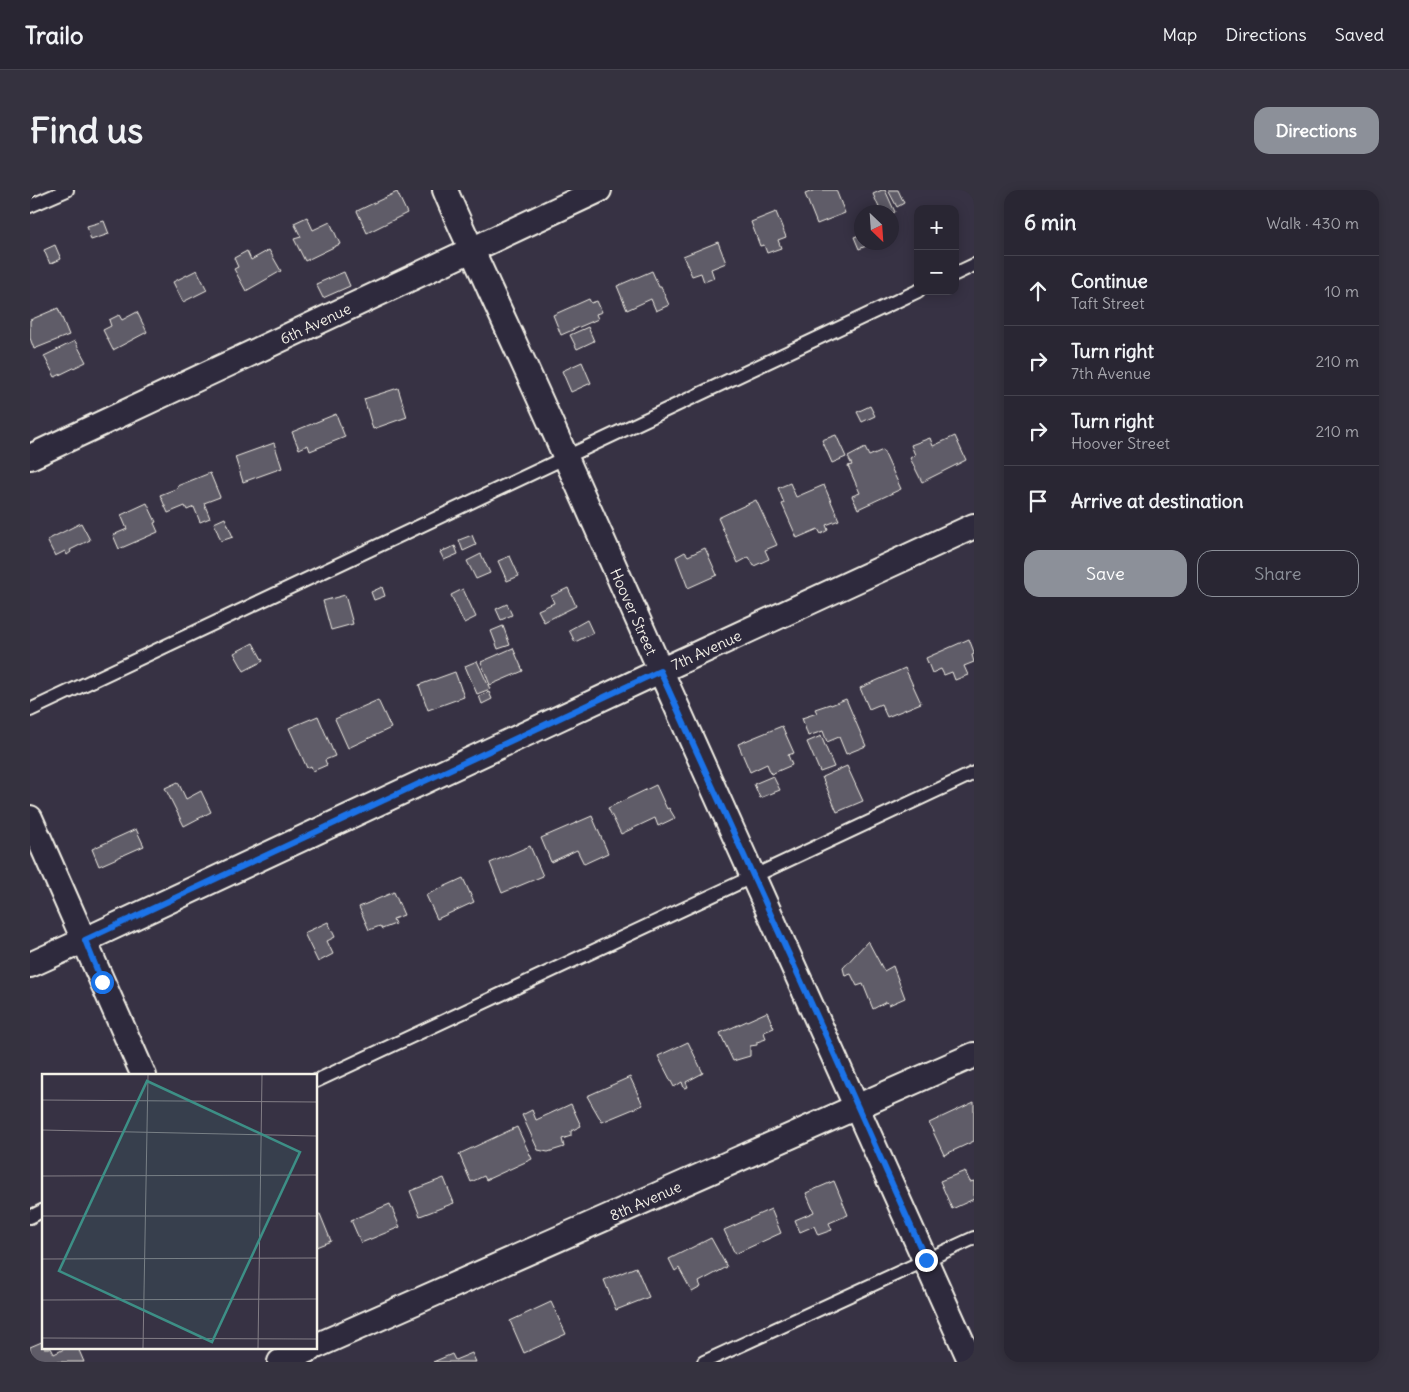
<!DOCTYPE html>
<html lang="en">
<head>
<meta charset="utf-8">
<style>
	body { margin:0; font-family:Delius,sans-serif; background:#35323f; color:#f1f3f6 }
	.controls { position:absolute; right:15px; top:15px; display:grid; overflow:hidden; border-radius:10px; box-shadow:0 2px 12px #0003 }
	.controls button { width:45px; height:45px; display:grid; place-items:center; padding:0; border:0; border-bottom:1px solid #45434e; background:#292633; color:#f1f3f6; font:25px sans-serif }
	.compass { position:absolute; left:824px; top:15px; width:45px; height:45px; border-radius:50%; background:#292633; box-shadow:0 2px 12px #0003; rotate:155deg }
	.stop { position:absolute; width:15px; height:15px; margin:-11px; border:4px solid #1a73e8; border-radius:50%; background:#fff }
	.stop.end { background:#1a73e8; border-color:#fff; box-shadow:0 1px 5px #0008 }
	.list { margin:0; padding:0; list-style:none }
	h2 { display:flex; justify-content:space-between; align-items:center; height:65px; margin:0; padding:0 20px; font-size:21px }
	h2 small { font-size:16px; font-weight:400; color:#a5a5ac }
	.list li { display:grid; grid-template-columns:32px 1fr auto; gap:15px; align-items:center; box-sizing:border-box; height:70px; padding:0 20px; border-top:1px solid #45434e }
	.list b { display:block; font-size:19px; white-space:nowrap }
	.list p { margin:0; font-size:16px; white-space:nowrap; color:#a5a5ac }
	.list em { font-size:16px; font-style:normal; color:#a5a5ac }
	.actions { display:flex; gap:10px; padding:15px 20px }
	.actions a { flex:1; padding:11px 0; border:1px solid #8c9099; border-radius:15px; text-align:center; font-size:18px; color:#8c9099 }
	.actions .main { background:#8c9099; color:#fff }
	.icon { flex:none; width:28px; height:28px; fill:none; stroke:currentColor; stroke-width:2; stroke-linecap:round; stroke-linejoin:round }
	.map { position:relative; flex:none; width:944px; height:1172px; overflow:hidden; border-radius:15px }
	header { display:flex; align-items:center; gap:30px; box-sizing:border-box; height:70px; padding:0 25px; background:#292633; border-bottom:1px solid #45434e }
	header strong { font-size:24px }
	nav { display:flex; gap:28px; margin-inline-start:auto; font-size:18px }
	.intro { display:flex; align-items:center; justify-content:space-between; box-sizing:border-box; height:120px; padding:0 30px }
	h1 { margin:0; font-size:35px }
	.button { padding:12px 22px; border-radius:15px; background:#8c9099; color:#fff; font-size:18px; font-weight:700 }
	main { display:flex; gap:30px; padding:0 30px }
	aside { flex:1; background:#292633; border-radius:15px; box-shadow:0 2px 12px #0003 }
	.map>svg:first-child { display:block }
</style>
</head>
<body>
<header>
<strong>Trailo</strong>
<nav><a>Map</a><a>Directions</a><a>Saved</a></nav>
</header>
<div class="intro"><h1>Find us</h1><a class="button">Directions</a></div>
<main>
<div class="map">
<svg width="944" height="1172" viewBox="0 0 944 1172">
	<rect width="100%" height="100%" fill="#373244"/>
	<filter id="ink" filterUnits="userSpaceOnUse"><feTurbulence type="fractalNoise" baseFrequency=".02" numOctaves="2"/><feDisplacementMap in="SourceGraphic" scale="10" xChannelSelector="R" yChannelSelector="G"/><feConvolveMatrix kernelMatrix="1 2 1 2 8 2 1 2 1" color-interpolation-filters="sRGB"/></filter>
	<g filter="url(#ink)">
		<!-- building -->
		<path fill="#5f5c67" stroke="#f4f1e8" d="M785,0H806L815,23L787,34L775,4Z
			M852,0H855L865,22L862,24V22H851L843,4Z
			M858,0H868L874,13L867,17Z
			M367,2L377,23L337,43L327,21Z
			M746,22L756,47L748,50L751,58L737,63L734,55L730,56L721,32Z
			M277,27L283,40L300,32L310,54L275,71L264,49L271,47L264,33Z
			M74,31L79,44L61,50L57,36Z
			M832,44V52H841V54L829,59L824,47Z
			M688,52L696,73L681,79L684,88L674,92L671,83L662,86L653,66Z
			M25,55L31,69L20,74L14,60Z
			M239,60L251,81L216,101L204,79L208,77L204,68L217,61L221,70Z
			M167,80L177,100L153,112L143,92Z
			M622,81L629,97H631L639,115L626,121L621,109L597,120L587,96Z
			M314,82L320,96L293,108L286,94Z
			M559,109L561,113L567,111L572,122L566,124L568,129L531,145L523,125Z
			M28,118L39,145L4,159L0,148V130Z
			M107,122L117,142L83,160L73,140L81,136L79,130L89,125L92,130Z
			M558,137L564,151L547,159L540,145Z
			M45,151L56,172L25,187L14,166Z
			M552,172L561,193L541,202L532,181Z
			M368,198L377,227L343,239L334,209Z
			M840,216L845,226L832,232L827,222Z
			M306,224L315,247L280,261L278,255L269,259L262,242Z
			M806,245L816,267L802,273L792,250Z
			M925,246L936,270L892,292L880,268L885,265L881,255L900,248L903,256Z
			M244,253L252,278L213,292L205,267Z
			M835,258L839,266L853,260L871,299L828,319L822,306L830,303L818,276L822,275L818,267Z
			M180,283L190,307L174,313L180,328L170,332L164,317L157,320L155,316L138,323L130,305L148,298L147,296Z
			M760,293L766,307L794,295L809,330L796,335L798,340L791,344L788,339L767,348L752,314L754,313L748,298Z
			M726,310L747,355L735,360L739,369L724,376L719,367L708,373L688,328Z
			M117,313L126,332L124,333L128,342L89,359L83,345L97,339L91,325Z
			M195,328L203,347L191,351L184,333Z
			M51,333L60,350L40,360L41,362L37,365L35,361L25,366L17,350Z
			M442,345L446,355L433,361L429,350Z
			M425,356L428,364L414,370L410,362Z
			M675,358L687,385L658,398L646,367L655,362L658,366Z
			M451,364L460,383L446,389L437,371Z
			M480,366L489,386L477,391L468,371Z
			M352,397L355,406L344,410L341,402Z
			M538,398L546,416L514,432L508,420L524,413L521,406Z
			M433,399L446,427L434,433L421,405Z
			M315,405L323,434L301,440L293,411Z
			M477,414L482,425L471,430L466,419Z
			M557,430L563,443L545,452L539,440Z
			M473,436L480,455L468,459L461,441Z
			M939,449L944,462V464L942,465L944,472L934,476L938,485L925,490L922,482L914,485L911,479L902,483L896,468Z
			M223,453L233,471L214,481L204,463Z
			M483,458L493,481L460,495L451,472Z
			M447,471L460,499L447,504L435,476Z
			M875,478L891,513L857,527L851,514L839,519L830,498Z
			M425,482L434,507L398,520L389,495Z
			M459,502L462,509L452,514L449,506Z
			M816,509L836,556L816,564L809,547L797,552L793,541L778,546L772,528L787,523L785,519L800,514L801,515Z
			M348,510L361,538L318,558L305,529Z
			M288,526L305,566L295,570L297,575L283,581L281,576L277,578L259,538Z
			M752,536L764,563L758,565L762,575L741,584L737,574L720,582L708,554Z
			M791,546L804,577L790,582L777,552Z
			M817,576L833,611L807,622L792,587Z
			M743,586L750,600L730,608L724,594Z
			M148,592L156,609L171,601L181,622L154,636L135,598Z
			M626,595L637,619L639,618L645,628L628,636L625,628L591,644L578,618Z
			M562,626L578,663L554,674L547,660L521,672L511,648Z
			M106,639L114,656L69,676L62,659Z
			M500,656L513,686L472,703L460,673Z
			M433,688L444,712L407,729L396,705Z
			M364,702L374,725L363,729L365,734L352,739L350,736L339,740L329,717Z
			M298,732L305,747L297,751L303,764L288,772L274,743Z
			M838,751L854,781L863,776L875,808L859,815L856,812L843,819L833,794L827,796L821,784L815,786L813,778Z
			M737,822L744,838L734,842L736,849L727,852V855L720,856V866L703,871L690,843Z
			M658,852L673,883L656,892L658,897L654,898L652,892L644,897L628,866Z
			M600,887L613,915L572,932L557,906Z
			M944,912V951L914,965L899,933Z
			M541,914L551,936L541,941V946L532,949L534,957L518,962L508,960L492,925L502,920L506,930Z
			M487,937L502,969L456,990L454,986L441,992L429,964Z
			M935,981L940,992L944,991V1009L922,1019L910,991Z
			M414,988L424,1013L390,1026L380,1001Z
			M804,991L818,1025L799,1033L802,1040L788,1045L784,1036L770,1042L765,1030L784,1022L776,1003Z
			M360,1014L370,1037L331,1053L321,1030Z
			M741,1019L751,1043L705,1064L694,1040Z
			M290,1024L301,1051L286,1057V1025Z
			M681,1048L697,1077L669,1092L671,1097L662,1102L649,1078L645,1081L639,1069Z
			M606,1077L619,1107L586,1120L574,1090Z
			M521,1112L536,1144L494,1163L480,1131Z
			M14,1151V1158H21L24,1164L36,1158H48L54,1172H5L0,1161V1157Z
			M442,1163L446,1172H403L422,1164L425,1170Z"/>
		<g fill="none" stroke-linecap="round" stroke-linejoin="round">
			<!-- lane casing -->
			<g stroke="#f4f1e8" stroke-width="16">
				<path id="lane" d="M0,16L37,0
					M925,84L944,75
					M0,520L888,101
					M286,891L944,583
					M0,1027L14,1020
					M674,1172L944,1048"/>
			</g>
			<!-- street casing -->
			<g stroke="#f4f1e8" stroke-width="28">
				<g id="street">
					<path id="s1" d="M415,0C429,34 445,66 460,100C487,159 514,217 540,277C672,576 808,873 941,1172"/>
					<path id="s2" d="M0,267L569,0"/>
					<path d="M0,628L114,886"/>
					<path id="s3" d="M0,775L55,750L630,481L944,336"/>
					<path id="s4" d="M286,1156L944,865"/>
					<path d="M250,1172L282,1158"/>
				</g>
			</g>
			<!-- lane -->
			<use href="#lane" stroke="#2f2a3d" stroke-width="12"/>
			<!-- street -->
			<use href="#street" stroke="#2f2a3d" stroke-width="24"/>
		</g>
	</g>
	<g fill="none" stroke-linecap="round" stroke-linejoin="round" filter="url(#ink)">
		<!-- route -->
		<path stroke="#1a73e8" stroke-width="6" d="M72,792L55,750L630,481L801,857L896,1070"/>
	</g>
	<g text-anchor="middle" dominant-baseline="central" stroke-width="5" stroke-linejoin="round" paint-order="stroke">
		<!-- street labels -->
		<g font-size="15" fill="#f4f1e8" stroke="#2f2a3d">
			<text stroke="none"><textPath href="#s2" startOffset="315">6th Avenue</textPath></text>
			<text stroke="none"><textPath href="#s1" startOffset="462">Hoover Street</textPath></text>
			<text stroke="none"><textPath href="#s3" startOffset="746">7th Avenue</textPath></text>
			<text stroke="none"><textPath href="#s4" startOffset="360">8th Avenue</textPath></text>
		</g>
	</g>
	<!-- overview -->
	<g transform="translate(12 884)">
		<rect width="275" height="275" fill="#373244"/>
		<path fill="none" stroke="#837e86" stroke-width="1" d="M0,26L275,28M0,56L275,62M0,102L275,101M0,142H275M0,185L275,184M0,226L275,225M0,264L275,265M101,274L106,1M216,274L220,1"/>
		<path fill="#3d8f86" fill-opacity="0.15" stroke="#3d8f86" stroke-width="2.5" d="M105,7L258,78L170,268L17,197Z"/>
		<rect width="275" height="275" fill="none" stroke="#f4f1e8" stroke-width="2.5"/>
	</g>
</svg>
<div class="controls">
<button>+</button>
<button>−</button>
</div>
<svg class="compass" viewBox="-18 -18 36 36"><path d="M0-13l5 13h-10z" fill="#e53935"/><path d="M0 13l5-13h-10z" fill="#a5a5ac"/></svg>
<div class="stop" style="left:72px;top:792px"></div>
<div class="stop end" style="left:896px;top:1070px"></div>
</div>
<aside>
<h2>6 min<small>Walk · 430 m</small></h2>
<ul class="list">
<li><svg class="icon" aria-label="ahead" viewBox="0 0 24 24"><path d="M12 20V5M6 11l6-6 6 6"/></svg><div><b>Continue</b><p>Taft Street</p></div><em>10 m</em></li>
<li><svg class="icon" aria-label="right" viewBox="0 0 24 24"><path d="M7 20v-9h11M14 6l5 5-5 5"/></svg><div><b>Turn right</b><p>7th Avenue</p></div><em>210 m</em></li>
<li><svg class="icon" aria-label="right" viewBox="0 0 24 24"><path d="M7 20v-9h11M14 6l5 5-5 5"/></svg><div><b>Turn right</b><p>Hoover Street</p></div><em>210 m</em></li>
<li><svg class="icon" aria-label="arrive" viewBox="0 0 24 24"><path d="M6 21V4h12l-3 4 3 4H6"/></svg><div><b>Arrive at destination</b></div></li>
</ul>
<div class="actions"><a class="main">Save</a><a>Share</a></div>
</aside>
</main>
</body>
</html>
